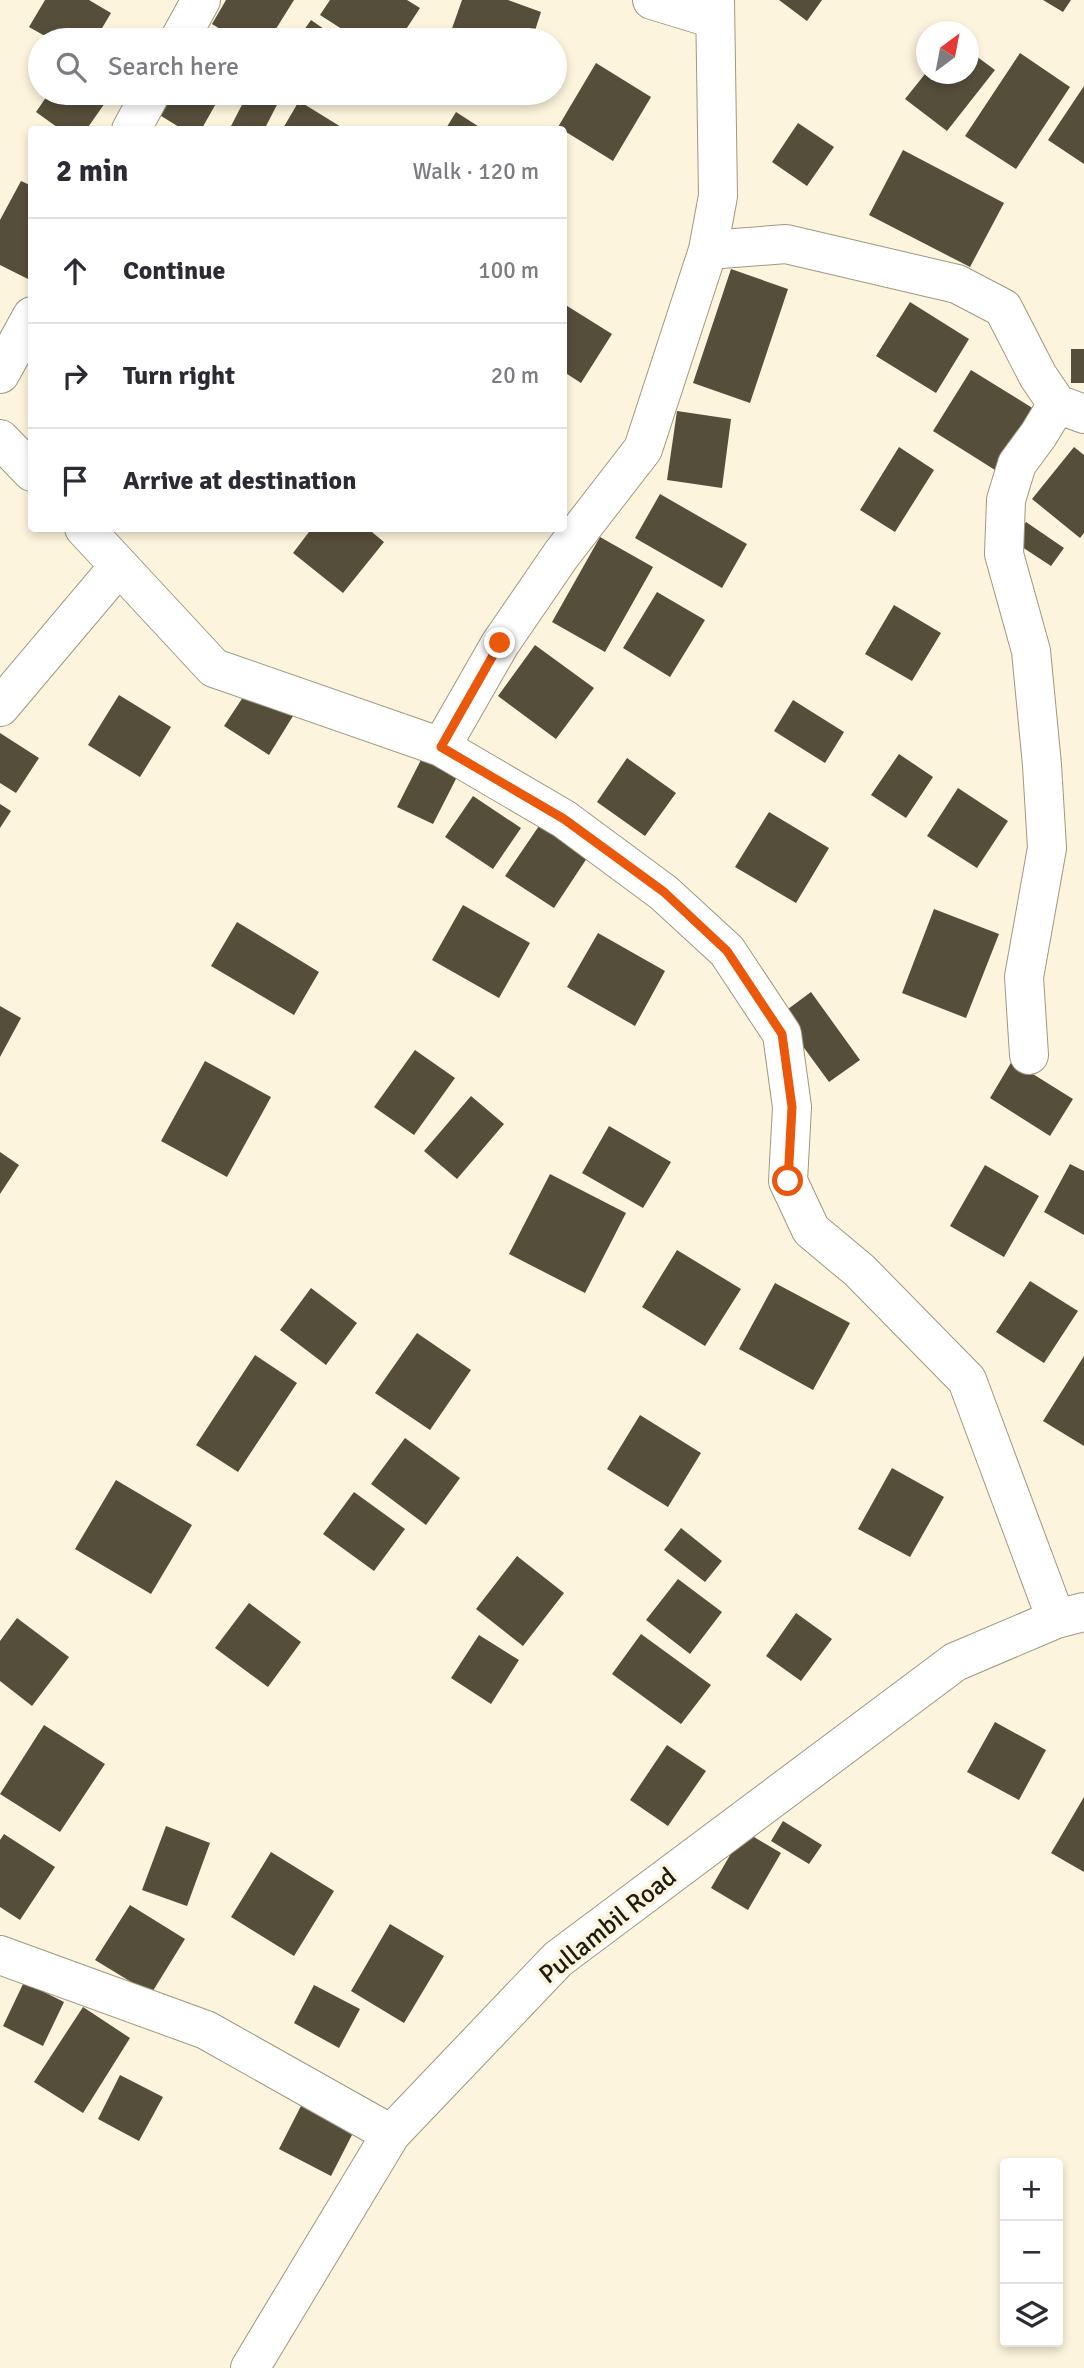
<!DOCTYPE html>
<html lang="en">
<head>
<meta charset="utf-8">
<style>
	body { margin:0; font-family:Signika,sans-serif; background:#f7f7f7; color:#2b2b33 }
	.controls { position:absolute; right:21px; bottom:21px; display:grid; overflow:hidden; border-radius:7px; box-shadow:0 4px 10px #0003 }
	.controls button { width:63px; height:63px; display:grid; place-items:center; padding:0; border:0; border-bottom:2px solid #e1e1e2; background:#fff; color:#2b2b33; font:35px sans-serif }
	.compass { position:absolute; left:916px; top:21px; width:63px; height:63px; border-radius:50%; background:#fff; box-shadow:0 4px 10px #0003; rotate:32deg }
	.stop { position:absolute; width:21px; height:21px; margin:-16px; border:5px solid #ea580c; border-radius:50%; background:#fff }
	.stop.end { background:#ea580c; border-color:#fff; box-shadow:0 2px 7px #0008 }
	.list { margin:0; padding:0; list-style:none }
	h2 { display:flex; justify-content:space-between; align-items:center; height:91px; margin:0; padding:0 28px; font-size:30px }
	h2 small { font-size:23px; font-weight:400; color:#7c7c81 }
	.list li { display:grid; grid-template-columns:46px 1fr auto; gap:21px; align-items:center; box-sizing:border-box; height:105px; padding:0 28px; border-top:2px solid #e1e1e2 }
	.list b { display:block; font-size:26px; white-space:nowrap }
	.list em { font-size:23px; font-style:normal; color:#7c7c81 }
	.icon { flex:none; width:38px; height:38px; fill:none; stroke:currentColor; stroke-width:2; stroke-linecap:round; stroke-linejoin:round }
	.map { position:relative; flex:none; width:1084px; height:2368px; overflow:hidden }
	.search { position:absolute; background:#fff; box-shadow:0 4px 10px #0003; left:28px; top:28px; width:539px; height:77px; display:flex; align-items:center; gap:18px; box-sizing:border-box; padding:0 24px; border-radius:38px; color:#7c7c81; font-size:26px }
	.panel { position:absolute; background:#fff; box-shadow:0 4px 10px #0003; left:28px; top:126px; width:539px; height:406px; border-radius:7px }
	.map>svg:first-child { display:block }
</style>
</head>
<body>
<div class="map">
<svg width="1084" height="2368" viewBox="0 0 1084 2368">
	<rect width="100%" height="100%" fill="#fcf4dd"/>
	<!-- building -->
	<path fill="#554e3b" d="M45,0H89L111,13L95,40H52L29,27Z
		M226,0H294L269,40H238L212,24Z
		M330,0H407L420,8L399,40H359L320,15Z
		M462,0H508L541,12L532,40H459L449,37Z
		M779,0H822L807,21Z
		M1043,0H1071L1063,12Z
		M311,20L340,40H297Z
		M968,50L995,70L947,131L905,99L925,74H968Z
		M1020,53L1070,87L1016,169L965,136Z
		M596,63L651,97L613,161L558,127Z
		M1084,86V164L1048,140Z
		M49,93H90L105,103L86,130H61L36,112Z
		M164,93H222L201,130H184L153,111Z
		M248,93H272L281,97L264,130H229Z
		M355,93H374L368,102Z
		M299,101L346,130H282Z
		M456,112L484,130H445Z
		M798,123L834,147L807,186L772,162Z
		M903,150L1004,203L970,267L869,215Z
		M21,181L32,186V281L0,265V220Z
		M731,269L788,289L750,403L693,383Z
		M910,302L969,339L936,393L876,356Z
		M564,304L612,334L581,383L564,372Z
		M1071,349H1084V383H1071Z
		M971,370L1034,409L995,470L933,431Z
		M677,411L731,419L722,488L667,480Z
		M899,447L934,470L895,532L860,510Z
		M1074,447L1084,455V533L1080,538L1032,499Z
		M660,494L747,544L722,588L635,538Z
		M1026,522L1064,548L1051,566L1013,541Z
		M312,528H367L384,542L343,593L293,553Z
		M600,537L653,567L605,652L552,622Z
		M657,592L705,620L670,677L623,648Z
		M894,605L941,633L912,681L865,654Z
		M535,645L594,688L556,739L498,696Z
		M249,688L293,716L269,755L224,726Z
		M119,695L171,727L140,777L88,745Z
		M793,700L844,732L825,763L774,731Z
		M0,733L39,758L16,793L0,783Z
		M424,754L459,773L433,824L397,807Z
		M899,754L933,777L906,818L871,795Z
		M627,758L676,793L645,836L597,802Z
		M958,788L1008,821L977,868L927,836Z
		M473,796L521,828L493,869L445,837Z
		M0,804L11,811L0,828Z
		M769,812L829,848L796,903L735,867Z
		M543,820L591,852L554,908L505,876Z
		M463,905L530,943L499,998L432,960Z
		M934,909L999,934L966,1018L902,993Z
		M237,922L319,972L294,1015L211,966Z
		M598,933L665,971L635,1026L567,987Z
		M811,992L860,1060L829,1082L780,1015Z
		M0,1006L21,1018L0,1057Z
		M415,1050L455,1078L414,1135L374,1107Z
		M205,1061L271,1097L227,1177L161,1141Z
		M1012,1061L1073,1099L1050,1136L990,1098Z
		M471,1096L504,1124L457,1179L424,1151Z
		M609,1126L671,1162L643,1208L582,1173Z
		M0,1152L19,1165L0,1194Z
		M1070,1164L1084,1171V1235L1044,1212Z
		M985,1165L1039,1196L1004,1257L950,1226Z
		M550,1174L626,1213L585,1293L509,1254Z
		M677,1250L741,1289L705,1346L642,1307Z
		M1030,1281L1078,1311L1044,1363L996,1332Z
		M775,1283L850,1323L813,1390L739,1349Z
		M311,1288L357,1323L326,1365L280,1330Z
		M417,1333L471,1370L430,1430L375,1393Z
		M255,1355L297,1383L238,1472L196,1445Z
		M1084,1356V1446L1043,1421Z
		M640,1415L701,1453L668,1507L607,1469Z
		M405,1438L460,1478L426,1525L371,1484Z
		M892,1468L944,1497L910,1557L858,1529Z
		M116,1480L192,1525L151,1594L75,1549Z
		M354,1492L405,1529L374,1571L323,1534Z
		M681,1528L722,1561L705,1582L664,1550Z
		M517,1556L564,1593L523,1646L476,1609Z
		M678,1579L722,1612L690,1654L646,1620Z
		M249,1603L301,1642L268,1687L215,1648Z
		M796,1613L832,1639L801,1681L766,1656Z
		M17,1618L69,1657L32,1706L0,1681V1641Z
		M641,1634L711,1685L681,1724L612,1674Z
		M479,1635L519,1660L491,1704L451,1678Z
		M995,1722L1046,1750L1019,1800L967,1772Z
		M44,1725L105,1764L60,1832L0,1794Z
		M667,1745L706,1771L668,1826L630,1800Z
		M1084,1797V1872L1051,1853Z
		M783,1821L822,1845L809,1864L771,1841Z
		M166,1826L210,1843L187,1906L142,1890Z
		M744,1831L781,1853L748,1910L711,1888Z
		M4,1834L55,1867L20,1920L0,1907V1840Z
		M271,1852L334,1891L294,1956L231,1917Z
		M130,1905L185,1939L151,1994L95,1960Z
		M390,1924L444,1956L404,2023L351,1991Z
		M24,1982L64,2002L43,2046L3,2026Z
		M314,1985L360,2009L339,2048L294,2023Z
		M83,2007L130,2038L83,2113L34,2082Z
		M120,2075L163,2097L139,2141L98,2119Z
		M301,2106L353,2133L331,2176L279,2149Z"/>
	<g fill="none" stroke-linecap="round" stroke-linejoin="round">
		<!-- minor casing -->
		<g stroke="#9f9882" stroke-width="40">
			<path id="minor" d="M652,0L701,15L711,0
				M179,40L201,0
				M131,130L151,93
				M708,250L718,196L715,0
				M0,374L32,316
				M0,439L32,472
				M84,528L214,668L441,747L564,819L664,893L727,951L782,1034L792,1107L788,1181L811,1230L859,1270L967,1380L1056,1619
				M0,707L119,566
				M441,747L500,644L561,555L643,449L708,250L786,244L957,284L1003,308L1038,376L1057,404L1084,414
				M1029,1055L1024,977L1047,848L1042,765L1031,651L1004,554L1006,500L1017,464L1039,434L1057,404
				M0,1955L206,2030L391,2134
				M250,2368L391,2134L558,1959L955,1662L1056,1619L1084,1612"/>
		</g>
		<!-- minor -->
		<use href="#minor" stroke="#fff" stroke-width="38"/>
	</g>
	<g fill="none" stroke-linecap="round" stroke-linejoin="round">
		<!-- route -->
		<path stroke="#ea580c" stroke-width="9" d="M500,643L441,747L564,819L664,892L727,951L782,1034L792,1107L788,1181"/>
	</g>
	<g text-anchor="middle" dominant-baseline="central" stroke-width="7" stroke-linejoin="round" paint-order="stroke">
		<!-- street labels -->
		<g font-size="26" fill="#1e1b13" stroke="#fcf4dd">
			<text transform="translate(608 1926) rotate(-39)">Pullambil Road</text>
		</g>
	</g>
</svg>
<div class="controls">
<button>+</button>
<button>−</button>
<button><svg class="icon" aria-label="layers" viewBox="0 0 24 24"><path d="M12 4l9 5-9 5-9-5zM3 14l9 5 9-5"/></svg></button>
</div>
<svg class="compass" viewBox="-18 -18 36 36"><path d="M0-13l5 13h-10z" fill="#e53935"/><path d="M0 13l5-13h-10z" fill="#7c7c81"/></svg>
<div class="stop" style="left:788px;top:1181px"></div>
<div class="stop end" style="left:500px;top:643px"></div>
<div class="search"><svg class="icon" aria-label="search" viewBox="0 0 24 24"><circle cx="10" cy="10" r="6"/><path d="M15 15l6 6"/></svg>Search here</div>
<section class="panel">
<h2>2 min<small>Walk · 120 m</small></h2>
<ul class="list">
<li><svg class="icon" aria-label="ahead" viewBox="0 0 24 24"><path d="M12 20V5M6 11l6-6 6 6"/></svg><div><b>Continue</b></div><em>100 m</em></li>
<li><svg class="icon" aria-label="right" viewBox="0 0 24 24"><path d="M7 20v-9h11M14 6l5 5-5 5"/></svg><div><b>Turn right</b></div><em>20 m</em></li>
<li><svg class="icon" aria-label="arrive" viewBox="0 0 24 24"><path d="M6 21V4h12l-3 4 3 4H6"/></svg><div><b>Arrive at destination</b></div></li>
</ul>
</section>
</div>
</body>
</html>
